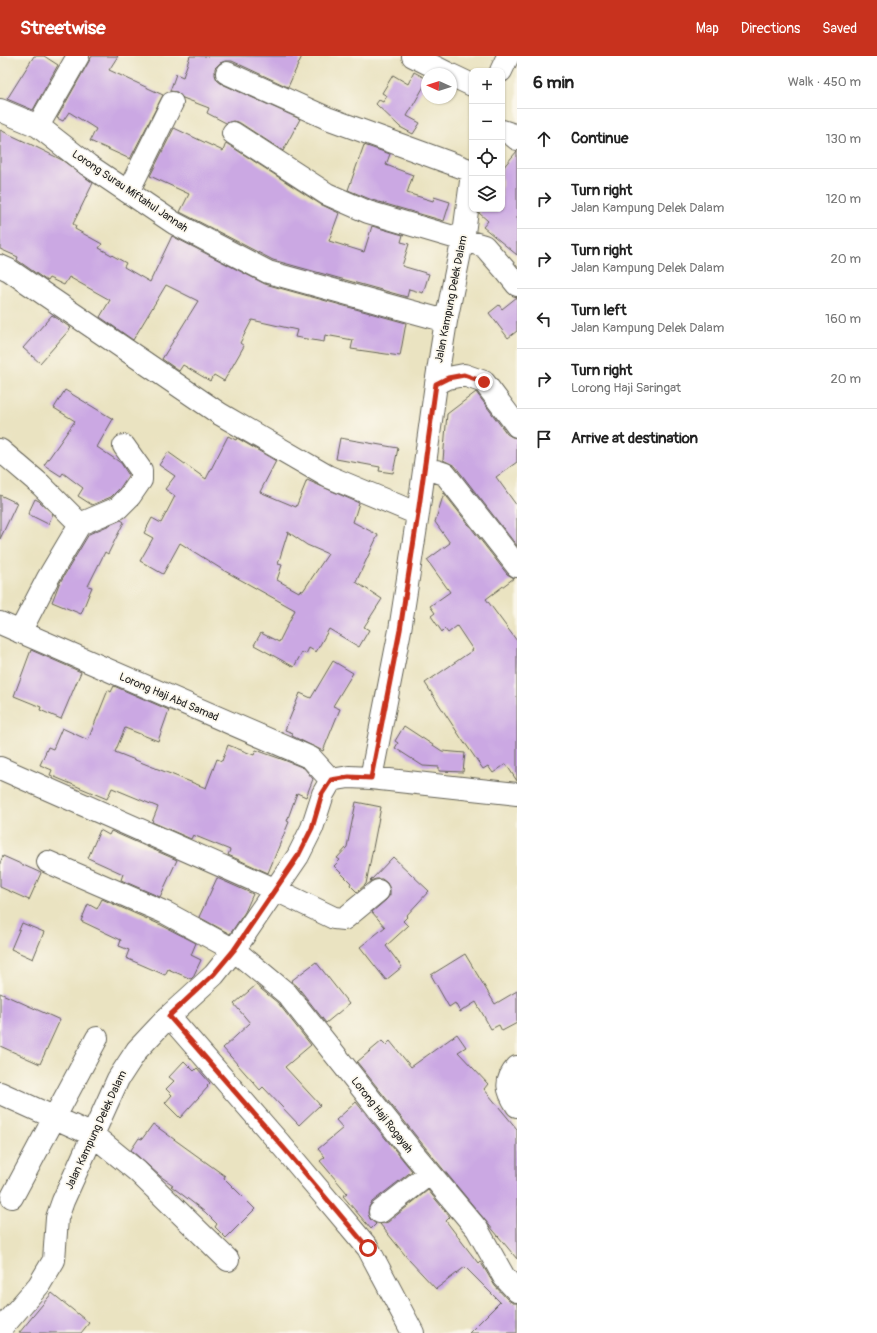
<!DOCTYPE html>
<html lang="en">
<head>
<meta charset="utf-8">
<style>
	body { margin:0; font-family:Pangolin,sans-serif; background:#f6f6f6; color:#222 }
	.controls { position:absolute; right:12px; top:12px; display:grid; overflow:hidden; border-radius:8px; box-shadow:0 1px 3px #0004 }
	.controls button { width:36px; height:36px; display:grid; place-items:center; padding:0; border:0; border-bottom:1px solid #e0e0e0; background:#fff; color:#222; font:20px sans-serif }
	.compass { position:absolute; left:421px; top:12px; width:36px; height:36px; border-radius:50%; background:#fff; box-shadow:0 1px 3px #0004; rotate:273deg }
	.stop { position:absolute; width:12px; height:12px; margin:-9px; border:3px solid #c8321e; border-radius:50%; background:#fff }
	.stop.end { background:#c8321e; border-color:#fff; box-shadow:0 1px 4px #0008 }
	.list { margin:0; padding:0; list-style:none }
	h2 { display:flex; justify-content:space-between; align-items:center; height:52px; margin:0; padding:0 16px; font-size:17px }
	h2 small { font-size:13px; font-weight:400; color:#767676 }
	.list li { display:grid; grid-template-columns:26px 1fr auto; gap:12px; align-items:center; box-sizing:border-box; height:60px; padding:0 16px; border-top:1px solid #e0e0e0 }
	.list b { display:block; font-size:15px; white-space:nowrap }
	.list p { margin:0; font-size:13px; white-space:nowrap; color:#767676 }
	.list em { font-size:13px; font-style:normal; color:#767676 }
	.icon { flex:none; width:22px; height:22px; fill:none; stroke:currentColor; stroke-width:2; stroke-linecap:round; stroke-linejoin:round }
	.map { position:relative; flex:none; width:517px; height:1277px; overflow:hidden }
	header { display:flex; align-items:center; gap:24px; box-sizing:border-box; height:56px; padding:0 20px; background:#c8321e; color:#fff }
	header strong { font-size:19px }
	nav { display:flex; gap:22px; margin-inline-start:auto; font-size:14px }
	main { display:flex }
	aside { flex:1; background:#fff }
	.map>svg:first-child { display:block }
</style>
</head>
<body>
<header>
<strong>Streetwise</strong>
<nav><a>Map</a><a>Directions</a><a>Saved</a></nav>
</header>
<main>
<div class="map">
<svg width="517" height="1277" viewBox="0 0 517 1277">
	<rect width="100%" height="100%" fill="#fbf7ec"/>
	<filter id="ink" filterUnits="userSpaceOnUse"><feTurbulence type="fractalNoise" baseFrequency=".025" numOctaves="2"/><feDisplacementMap in="SourceGraphic" scale="8" xChannelSelector="R" yChannelSelector="G"/><feConvolveMatrix kernelMatrix="1 2 1 2 8 2 1 2 1" color-interpolation-filters="sRGB"/></filter>
	<filter id="wash" filterUnits="userSpaceOnUse"><feTurbulence type="fractalNoise" baseFrequency=".012" numOctaves="4" result="noise"/><feDisplacementMap in="SourceGraphic" scale="16" xChannelSelector="R" yChannelSelector="G"/><feGaussianBlur stdDeviation="0.9" result="paint"/><feColorMatrix in="noise" values="0 0 0 0 0 0 0 0 0 0 0 0 0 0 0 0 0 1.4 0 .05"/><feComposite in="paint" operator="in"/></filter>
	<g filter="url(#wash)">
		<rect width="100%" height="100%" fill="#eae3c1"/>
		<g id="blocks">
			<!-- building -->
			<path fill="#cba8e3" fill-rule="evenodd" d="M34,0H44L58,9L33,54L7,43Z
				M92,0H118L109,14L163,39L130,103L90,85L96,73L69,56L63,65L57,62Z
				M190,0H302L288,31L232,5H225L220,7L215,12V19L217,24L222,28L300,63L283,95L240,67L233,65L226,67L207,57L209,52L183,42L177,36L170,35L176,18L183,21Z
				M414,16L427,23V25L407,60L420,67L413,78L400,71L376,48L379,44L383,46L387,40L382,37L393,19L408,28Z
				M174,72L223,95L226,87L320,148L339,157L329,185L364,196L372,170L403,179L401,186L409,188L402,210L429,218L423,237L409,233L407,241L273,204L180,156L189,138L150,120Z
				M0,74L30,88L62,104L93,127L73,168L76,170L75,173L102,188L99,192L126,207L124,211L150,226L172,180L265,228L406,267L400,300L351,293L353,284L325,279L324,286L295,281L297,274L252,264L240,287L244,290L224,325L214,319L210,325L183,309L179,315L162,303L198,245L166,229L133,284L100,261L110,244L69,221L64,229L49,222L47,225L17,204L18,201L0,193Z
				M364,89L390,98L386,109L413,119L407,137L433,145L434,141L450,146L444,165L372,144L348,134Z
				M517,95V199L483,171L488,165L479,157L480,153H502V113Z
				M517,241V275L508,282L489,257L499,249L502,253Z
				M52,259L71,272L40,307L23,292Z
				M65,334L113,363L97,391L121,407L128,418V420L120,432L111,441L92,449L78,440L83,432L63,417L61,420L44,409L75,365L54,352Z
				M476,336L507,378L512,381L517,382V406L496,421L517,450V490L455,410L443,404L447,358Z
				M228,380L236,384L237,382L276,405L260,436L296,451L307,424L359,447L353,466L378,479L356,526L382,543L364,571L369,574L359,591L329,573L316,596L309,592L306,598L302,596L294,611L254,589L261,577L279,586L295,554L223,514L180,487L163,518L140,505L153,482L144,477L152,462L161,467L175,440L165,433L175,420L159,409L168,396L206,423ZM288,476L307,489L328,498L303,535L300,534L299,536L277,524L282,509L278,508Z
				M340,382L398,392L393,417L379,415L380,411L336,403Z
				M444,437L507,518L514,522L486,543L517,585V725L506,708L493,717L488,710L483,713L465,687V688L425,627L473,594L457,570L448,577L445,573L442,576L431,560L435,557L430,550L450,536L427,504L450,487L435,466Z
				M0,439L17,447L0,483Z
				M35,443L39,445L53,458L48,468L28,458Z
				M121,464L124,466L108,498L105,496L88,530L92,531L81,558L52,546L59,528L89,478Z
				M31,594L81,616L61,663L40,654L41,651L14,640Z
				M333,605L353,617L333,650L340,653L323,695L292,680L293,677L285,674L300,637L311,642Z
				M114,630L169,654L158,685L125,672L115,696L206,732L217,703L222,705L228,689L254,699L256,694L284,704L304,712L313,723L306,741L297,737L287,765L289,766L268,817L228,799L230,794L193,779L191,783L152,766L158,751L112,732L107,743L50,719L52,714L40,709L48,691L53,693L62,672L88,684L108,634L111,636Z
				M404,670L442,695L465,697L463,716L439,715V711L423,710L395,692L398,687L395,685Z
				M356,746L381,751L366,828L357,836L350,829L351,827L334,810L340,804L337,802L347,791Z
				M100,774L109,779L111,775L177,804L160,841L121,824L123,818L88,802Z
				M3,800L41,817L29,844L0,831V807Z
				M393,801L429,835L406,860L407,861L403,865L408,870L386,890L402,911L386,924L360,891L385,871L372,856L386,844L390,839V833L387,827L382,823H376L370,825Z
				M217,822L253,838L245,856L230,878L199,861Z
				M102,843L161,869L196,887L191,899L201,904L193,921L191,923L168,913L165,919L126,902L129,894L119,890L121,884L81,865L88,848L97,853Z
				M22,867L44,876L33,903L11,893Z
				M465,898L495,948L517,935V967L502,975L499,969L491,973L476,946L460,956L455,947L449,951L431,919Z
				M316,906L349,948L326,967L297,930L291,925Z
				M256,929L278,947L311,989L285,1011L320,1049L299,1069L263,1031L260,1034L223,992L250,967L234,948Z
				M0,937L60,964L40,1008L0,990Z
				M457,978L466,991L458,996L488,1028L484,1033L517,1073V1203L424,1090L357,1006L382,985L386,989L390,985L411,1011Z
				M184,1005L194,1015L197,1012L210,1027L207,1030L208,1031L180,1062L165,1047L172,1039L166,1033L174,1025L169,1021Z
				M356,1046L412,1115L372,1146L369,1151L368,1157L370,1163L376,1168L371,1173L343,1140L347,1137L320,1105L325,1101L318,1093L343,1072L336,1064Z
				M153,1068L225,1120L224,1122L255,1153L226,1182L215,1171L217,1168L205,1156L171,1130L173,1129L160,1120L131,1094L139,1082L142,1083Z
				M428,1134L450,1161L446,1165L478,1207L480,1205L495,1230L508,1244L513,1247H517V1277H469L500,1246L465,1211L436,1233L409,1204L380,1168L388,1166Z
				M52,1237L89,1267L81,1277H19Z"/>
		</g>
	</g>
	<g filter="url(#ink)">
		<use href="#blocks" fill-opacity="0" stroke="#646256" stroke-width="1"/>
		<g fill="none" stroke-linecap="round" stroke-linejoin="round">
			<!-- minor casing -->
			<g stroke="#646256" stroke-width="24">
				<path id="minor" d="M413,0L449,18
					M501,15L508,0
					M227,17L327,62L472,115
					M451,19L472,29
					M0,54L38,70L88,109L174,167L268,216L446,265
					M38,70L78,0
					M502,75L511,78L517,83
					M233,77L327,138L368,156L484,190L505,214L517,229
					M128,136L172,47
					M0,210L9,214L220,358L327,420L418,458
					M436,328L448,322L464,319L484,326L517,370
					M0,394L41,429L80,468L48,522L20,576
					M424,415H436L445,418L517,510
					M80,468L118,452L130,440L141,424V414L124,390
					M0,567L311,702L331,724
					M0,712L274,833L334,862L344,863L378,835
					M371,722L400,574L418,458L436,328L446,265L464,177L472,118
					M331,724L349,721L371,722L517,738
					M48,806L166,857L234,894L287,938L414,1098L477,1173L504,1221L517,1235
					M169,960L289,1098L368,1192L413,1277
					M517,1011C504,1025 507,1035 517,1050
					M0,1037L93,1079L137,1115L228,1204
					M12,1141L97,982
					M380,1156L430,1117
					M0,1274L39,1229L54,1204L57,1162L63,1145L118,1023L137,994L169,960L214,919L234,894L298,800L312,772L323,738L331,724"/>
			</g>
			<!-- minor -->
			<use href="#minor" stroke="#fff" stroke-width="22"/>
		</g>
	</g>
	<g fill="none" stroke-linecap="round" stroke-linejoin="round" filter="url(#ink)">
		<!-- route -->
		<path stroke="#c8321e" stroke-width="5" d="M368,1192L289,1098L169,960L214,918L234,894L298,800L312,772L322,738L331,724L349,721L371,722L400,574L418,458L436,328L448,322L464,319L484,326"/>
	</g>
	<g text-anchor="middle" dominant-baseline="central" stroke-width="3.5" stroke-linejoin="round" paint-order="stroke">
		<!-- street labels -->
		<g font-size="11" fill="#1c1c1c" stroke="#fbf7ec">
			<text transform="translate(130 135) rotate(34)">Lorong Surau Miftahul Jannah</text>
			<text transform="translate(451 243) rotate(-79)">Jalan Kampung Delek Dalam</text>
			<text transform="translate(169 641) rotate(23)">Lorong Haji Abd Samad</text>
			<text transform="translate(382 1059) rotate(52)">Lorong Haji Rogayah</text>
			<text transform="translate(96 1074) rotate(-65)">Jalan Kampung Delek Dalam</text>
		</g>
	</g>
</svg>
<div class="controls">
<button>+</button>
<button>−</button>
<button><svg class="icon" aria-label="locate" viewBox="0 0 24 24"><circle cx="12" cy="12" r="6"/><path d="M12 2v4M12 18v4M2 12h4M18 12h4"/></svg></button>
<button><svg class="icon" aria-label="layers" viewBox="0 0 24 24"><path d="M12 4l9 5-9 5-9-5zM3 14l9 5 9-5"/></svg></button>
</div>
<svg class="compass" viewBox="-18 -18 36 36"><path d="M0-13l5 13h-10z" fill="#e53935"/><path d="M0 13l5-13h-10z" fill="#767676"/></svg>
<div class="stop" style="left:368px;top:1192px"></div>
<div class="stop end" style="left:484px;top:326px"></div>
</div>
<aside>
<h2>6 min<small>Walk · 450 m</small></h2>
<ul class="list">
<li><svg class="icon" aria-label="ahead" viewBox="0 0 24 24"><path d="M12 20V5M6 11l6-6 6 6"/></svg><div><b>Continue</b></div><em>130 m</em></li>
<li><svg class="icon" aria-label="right" viewBox="0 0 24 24"><path d="M7 20v-9h11M14 6l5 5-5 5"/></svg><div><b>Turn right</b><p>Jalan Kampung Delek Dalam</p></div><em>120 m</em></li>
<li><svg class="icon" aria-label="right" viewBox="0 0 24 24"><path d="M7 20v-9h11M14 6l5 5-5 5"/></svg><div><b>Turn right</b><p>Jalan Kampung Delek Dalam</p></div><em>20 m</em></li>
<li><svg class="icon" aria-label="left" viewBox="0 0 24 24"><path d="M17 20v-9H6M10 6l-5 5 5 5"/></svg><div><b>Turn left</b><p>Jalan Kampung Delek Dalam</p></div><em>160 m</em></li>
<li><svg class="icon" aria-label="right" viewBox="0 0 24 24"><path d="M7 20v-9h11M14 6l5 5-5 5"/></svg><div><b>Turn right</b><p>Lorong Haji Saringat</p></div><em>20 m</em></li>
<li><svg class="icon" aria-label="arrive" viewBox="0 0 24 24"><path d="M6 21V4h12l-3 4 3 4H6"/></svg><div><b>Arrive at destination</b></div></li>
</ul>
</aside>
</main>
</body>
</html>
